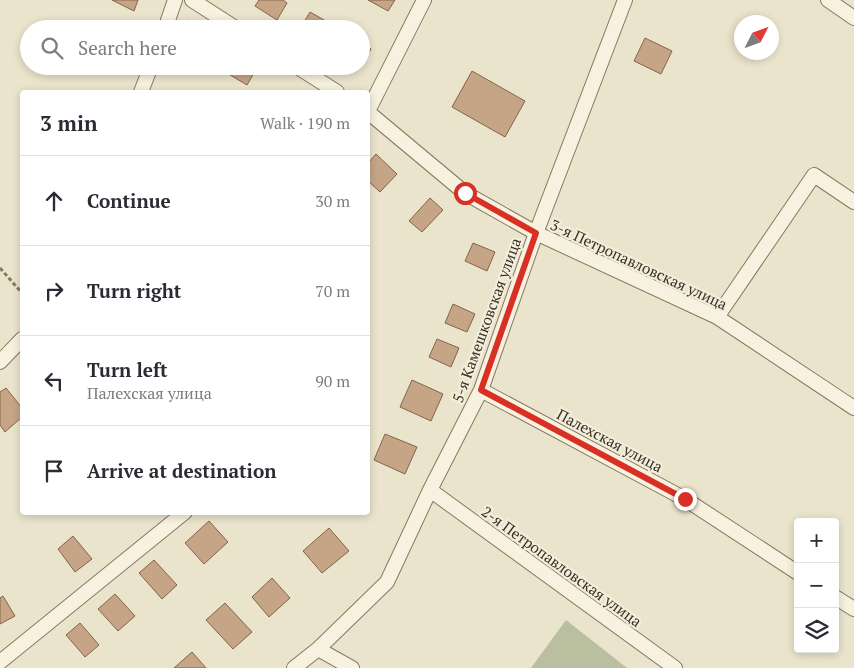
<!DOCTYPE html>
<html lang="en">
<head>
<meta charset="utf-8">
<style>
	body { margin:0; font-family:"PT Serif",serif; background:#f7f7f7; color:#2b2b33 }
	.controls { position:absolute; right:15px; bottom:15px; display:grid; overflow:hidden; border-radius:5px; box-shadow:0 2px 8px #0003 }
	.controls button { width:45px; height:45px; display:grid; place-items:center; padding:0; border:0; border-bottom:1px solid #e1e1e2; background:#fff; color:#2b2b33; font:25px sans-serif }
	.compass { position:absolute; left:734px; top:15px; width:45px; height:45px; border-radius:50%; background:#fff; box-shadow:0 2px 8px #0003; rotate:48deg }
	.stop { position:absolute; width:15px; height:15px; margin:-11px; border:4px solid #d93025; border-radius:50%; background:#fff }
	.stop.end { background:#d93025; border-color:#fff; box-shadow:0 1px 5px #0008 }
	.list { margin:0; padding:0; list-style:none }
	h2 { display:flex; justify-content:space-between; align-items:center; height:65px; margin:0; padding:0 20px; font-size:21px }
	h2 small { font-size:16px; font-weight:400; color:#7c7c81 }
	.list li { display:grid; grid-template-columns:32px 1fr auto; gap:15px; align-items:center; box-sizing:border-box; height:90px; padding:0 20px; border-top:1px solid #e1e1e2 }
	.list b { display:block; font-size:19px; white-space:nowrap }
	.list p { margin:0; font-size:16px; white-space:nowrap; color:#7c7c81 }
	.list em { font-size:16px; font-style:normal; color:#7c7c81 }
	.icon { flex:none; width:28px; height:28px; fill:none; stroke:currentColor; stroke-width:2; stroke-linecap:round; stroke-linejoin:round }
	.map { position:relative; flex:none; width:854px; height:668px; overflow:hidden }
	.search { position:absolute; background:#fff; box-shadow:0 2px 8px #0003; left:20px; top:20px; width:350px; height:55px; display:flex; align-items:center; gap:12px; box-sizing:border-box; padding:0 18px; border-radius:28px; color:#7c7c81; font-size:19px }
	.panel { position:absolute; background:#fff; box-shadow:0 2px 8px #0003; left:20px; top:90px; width:350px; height:425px; border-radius:5px }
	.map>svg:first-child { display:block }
</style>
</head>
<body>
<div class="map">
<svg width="854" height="668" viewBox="0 0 854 668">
	<rect width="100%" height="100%" fill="#ebe4cc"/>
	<!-- cemetery -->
	<path fill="#b9bf9f" d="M566,620L627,668H531Z"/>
	<!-- building -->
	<path fill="#c6a586" stroke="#84644a" d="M112,0H138L134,11Z
		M259,0H283L287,3L277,20L255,6Z
		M368,0H395L388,11Z
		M310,12L333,25L331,29H300Z
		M187,20L206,29H183Z
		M645,38L672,51L661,74L634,61Z
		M361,44L371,49L361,66Z
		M224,66H258L247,85L222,70Z
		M472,71L525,101L505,137L452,107Z
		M376,154L397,174L380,192L368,181V163Z
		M430,198L443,210L422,232L409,221Z
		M473,243L495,252L487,271L465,261Z
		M453,304L475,314L467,332L445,323Z
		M437,339L459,348L451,367L429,357Z
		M412,380L443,394L431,421L400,407Z
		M6,388L22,408V417L5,432L0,425V392Z
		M385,434L417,447L405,474L374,460Z
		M209,521L228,542L204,564L185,543Z
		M329,528L349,551L322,573L303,551Z
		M73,536L92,559L75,572L58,549Z
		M154,560L177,585L162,599L139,573Z
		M272,578L290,598L269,617L252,597Z
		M115,594L135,616L118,631L98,609Z
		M3,596L15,616L0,624V598Z
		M225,603L252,632L233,649L206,620Z
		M80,623L99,645L85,657L66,635Z
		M192,652L206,668H174Z"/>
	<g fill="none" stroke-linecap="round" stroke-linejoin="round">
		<!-- street casing -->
		<g stroke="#877862" stroke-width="16">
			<path id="street" d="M192,0L237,29
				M828,0L854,18
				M165,29L175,0
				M296,66L337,92
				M141,92L151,66
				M368,111L424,0
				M368,112L465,193L536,233L717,317L854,408
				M717,317L814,175L854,202
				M0,362L22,339
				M481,390L685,499L798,573
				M430,490L675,668
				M835,597L854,609
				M318,649L352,668
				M0,662L185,512
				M294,668L318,649L387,582L430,490L481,390L536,233L625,0"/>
		</g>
		<!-- path -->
		<path stroke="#877862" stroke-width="3" stroke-dasharray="4 2.5" stroke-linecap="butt" d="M0,268L22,293"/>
		<!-- street -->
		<use href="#street" stroke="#f7f1df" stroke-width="14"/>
	</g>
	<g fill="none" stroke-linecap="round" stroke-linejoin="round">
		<!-- route -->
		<path stroke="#d93025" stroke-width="6" d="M465,193L536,233L481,390L685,499"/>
	</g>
	<g text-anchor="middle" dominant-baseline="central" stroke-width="4.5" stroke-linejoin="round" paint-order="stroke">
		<!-- street labels -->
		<g font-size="15" fill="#3a2f23" stroke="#f3eedb">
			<text transform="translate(639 264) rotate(25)">3-я Петропавловская улица</text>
			<text transform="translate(486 320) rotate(-70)">5-я Камешковская улица</text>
			<text transform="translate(610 440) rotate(28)">Палехская улица</text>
			<text transform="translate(562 566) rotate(36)">2-я Петропавловская улица</text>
		</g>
	</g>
</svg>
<div class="controls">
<button>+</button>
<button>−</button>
<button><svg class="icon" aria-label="layers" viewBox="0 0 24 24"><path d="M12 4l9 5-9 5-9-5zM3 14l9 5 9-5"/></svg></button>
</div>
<svg class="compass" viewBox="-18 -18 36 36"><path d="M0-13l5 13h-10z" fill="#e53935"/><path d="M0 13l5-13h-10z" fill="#7c7c81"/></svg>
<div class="stop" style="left:465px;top:193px"></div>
<div class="stop end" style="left:685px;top:499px"></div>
<div class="search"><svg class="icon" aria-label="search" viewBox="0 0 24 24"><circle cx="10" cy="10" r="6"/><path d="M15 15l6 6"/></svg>Search here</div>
<section class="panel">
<h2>3 min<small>Walk · 190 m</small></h2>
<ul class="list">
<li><svg class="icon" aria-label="ahead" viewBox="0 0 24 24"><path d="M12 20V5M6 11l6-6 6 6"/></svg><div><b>Continue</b></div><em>30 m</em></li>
<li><svg class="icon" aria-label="right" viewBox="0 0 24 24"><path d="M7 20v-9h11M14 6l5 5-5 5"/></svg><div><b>Turn right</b></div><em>70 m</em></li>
<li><svg class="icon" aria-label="left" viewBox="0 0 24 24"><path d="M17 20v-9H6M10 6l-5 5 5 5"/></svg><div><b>Turn left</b><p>Палехская улица</p></div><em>90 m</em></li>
<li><svg class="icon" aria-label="arrive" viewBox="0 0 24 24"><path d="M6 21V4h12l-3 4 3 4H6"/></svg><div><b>Arrive at destination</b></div></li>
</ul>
</section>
</div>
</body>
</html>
